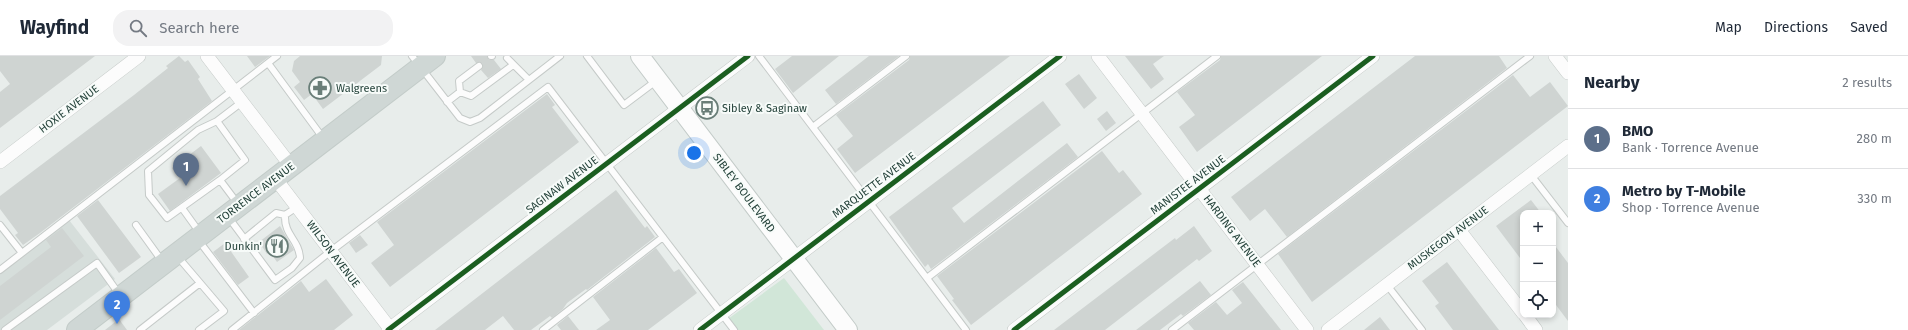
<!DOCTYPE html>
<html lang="en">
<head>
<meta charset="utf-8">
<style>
	body { margin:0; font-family:"Fira Sans",sans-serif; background:#f2f2f3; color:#1f2937 }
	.controls { position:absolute; right:12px; bottom:12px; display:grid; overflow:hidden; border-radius:8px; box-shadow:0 2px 6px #0003 }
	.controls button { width:36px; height:36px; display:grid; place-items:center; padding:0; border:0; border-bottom:1px solid #e0e1e3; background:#fff; color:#1f2937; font:20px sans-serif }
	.you { position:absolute; left:694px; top:97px; width:14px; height:14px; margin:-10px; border:3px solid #fff; border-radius:50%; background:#1a73e8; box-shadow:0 0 0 6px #1a73e833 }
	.badge { display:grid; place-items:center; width:26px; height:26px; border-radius:50%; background:#d93025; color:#fff; font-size:13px; font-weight:700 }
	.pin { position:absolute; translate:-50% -33px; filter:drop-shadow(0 1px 2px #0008) }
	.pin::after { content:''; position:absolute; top:21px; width:14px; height:12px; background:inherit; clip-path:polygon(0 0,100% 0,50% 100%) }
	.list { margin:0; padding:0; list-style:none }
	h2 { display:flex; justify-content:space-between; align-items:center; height:52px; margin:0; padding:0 16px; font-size:17px }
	h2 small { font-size:13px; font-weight:400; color:#747a83 }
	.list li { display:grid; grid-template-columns:26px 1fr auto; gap:12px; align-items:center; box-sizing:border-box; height:60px; padding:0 16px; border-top:1px solid #e0e1e3 }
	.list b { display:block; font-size:15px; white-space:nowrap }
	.list p { margin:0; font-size:13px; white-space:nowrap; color:#747a83 }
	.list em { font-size:13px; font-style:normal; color:#747a83 }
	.icon { flex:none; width:22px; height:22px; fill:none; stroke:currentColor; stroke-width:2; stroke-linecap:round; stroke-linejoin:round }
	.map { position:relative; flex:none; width:1568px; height:274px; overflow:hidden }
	header { display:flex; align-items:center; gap:24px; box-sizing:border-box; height:56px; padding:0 20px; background:#fff; border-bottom:1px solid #e0e1e3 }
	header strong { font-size:19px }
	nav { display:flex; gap:22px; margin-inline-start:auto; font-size:14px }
	.search { width:280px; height:36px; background:#f2f2f3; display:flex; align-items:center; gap:10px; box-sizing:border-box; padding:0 14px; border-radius:16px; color:#747a83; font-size:15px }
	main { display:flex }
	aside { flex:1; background:#fff }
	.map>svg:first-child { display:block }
</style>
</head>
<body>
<header>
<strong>Wayfind</strong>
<div class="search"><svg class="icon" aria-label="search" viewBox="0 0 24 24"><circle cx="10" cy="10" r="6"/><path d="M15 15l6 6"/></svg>Search here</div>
<nav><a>Map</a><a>Directions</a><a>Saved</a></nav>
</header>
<main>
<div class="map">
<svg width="1568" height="274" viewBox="0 0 1568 274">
	<rect width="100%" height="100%" fill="#e8edeb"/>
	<!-- built -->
	<path fill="#d6dedb" d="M69,164L115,223L47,274H0V218Z"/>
	<!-- green -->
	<path fill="#d1e6d8" d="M784,222L824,274H736L728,263Z"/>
	<!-- building -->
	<path fill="#cfd4d2" d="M0,0H95L0,72V36L10,28L0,15Z
		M179,0L185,6L188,4L200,21L198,23L212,45L40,177L23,189L15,179L18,177L0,153V140L134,39L168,12L166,10Z
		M247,0H270L255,11Z
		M300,0H382L381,9L323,53L312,38L304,44L294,31L300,26L292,15L294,5Z
		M471,0H487L489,4H494L501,13L488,22L481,14L483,10L482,7H476Z
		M792,0H839L793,37L775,13Z
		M869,0H899L836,48L825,34Z
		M910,0H1010L855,117L837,93L853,80L836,59L909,4Z
		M1125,0H1164L1153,8L1164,23L1151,33Z
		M1221,0H1322L1197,96L1179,71L1195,59L1177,36L1220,4Z
		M1415,0H1499L1507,12L1287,181L1265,153L1250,165L1231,141Z
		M1079,18L1097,42L1084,53L1065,28Z
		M1513,19L1530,41L1550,26L1568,50L1312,246L1278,198Z
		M547,38L555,49L552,51L579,86L390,231L371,207L394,189L377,166Z
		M1043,45L1061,69L952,152L964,167L1067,87L1078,101L931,213L928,208L925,211L889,161Z
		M1107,55L1116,67L1106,75L1097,63Z
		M201,90L221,117L170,155L158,138L180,122L172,112Z
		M1102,95L1119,117L1123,114L1142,138L971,269L952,244L954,243L937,220Z
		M616,134L645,172L647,170L655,181L587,234L586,233L567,247L563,253L552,262L550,260L531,274H514L503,260L485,274H435Z
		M98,144L141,201L119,217L77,160Z
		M1531,144L1541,157H1523V206L1496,170Z
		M280,170L294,194L277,206L270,196L267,198L259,186Z
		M1194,170L1212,195L1199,205L1197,203L1105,274H1054L1175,182L1176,184Z
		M62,172L84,200L0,264V230L51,191L46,184Z
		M360,179L368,189L356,197L349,187Z
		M225,187L249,221L238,229L213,196Z
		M1553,187L1568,207V265L1553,245Z
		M656,192L674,216L679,213L697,237L648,274H596L610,264L593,241Z
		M1447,206L1479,248L1499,274H1453L1435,250L1439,247L1422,225Z
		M326,223L353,259L334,274H239L301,225L309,236Z
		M1200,225L1211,239L1183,260L1181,258L1160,274H1136Z
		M1243,226L1281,274H1194L1188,267L1216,246L1227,259L1242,247L1232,234Z
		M568,260L579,274H561L557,269Z
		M1380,261L1390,274H1364Z
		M119,263L127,274H105Z"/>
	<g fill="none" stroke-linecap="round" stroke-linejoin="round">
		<!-- service casing -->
		<g stroke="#c5cac8" stroke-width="8">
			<path id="service" d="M412,0L460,62L470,66L480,62L560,0
				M491,0H492
				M587,0L624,49L656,25
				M759,0L966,274
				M507,2L529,24
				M268,7L323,82
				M460,36L471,40L513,9
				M460,36L459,25L479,10
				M447,46L460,36
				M217,65L198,74L148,115L149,139L167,162L220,124
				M813,71L906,0
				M1531,119L1568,167
				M238,148L220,124L245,104L217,65L242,46
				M182,152L200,177
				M229,162L275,224L292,212L300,202C299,183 284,180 285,159
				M0,169L22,197
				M136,169L162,205
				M244,183L276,157L285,159L297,151
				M199,185L254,257
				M178,201L224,255L199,274
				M0,214L277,0
				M927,222L1217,0
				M1387,229L1422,274
				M5,274L97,207L119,238
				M140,274L200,227
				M232,274L331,195L548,31L734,274
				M543,274L663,181
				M1172,274L1530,0"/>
		</g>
		<!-- minor casing -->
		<g stroke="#c5cac8" stroke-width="14">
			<path id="minor" d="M207,0L291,110
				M1098,0L1307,274
				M1555,0L1568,17
				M0,106L139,0
				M275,122L391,274
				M1459,174L1523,257
				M1525,259L1536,274
				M388,274L748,0
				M700,274L1060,0
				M1014,274L1373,0
				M1328,274L1568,90"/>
		</g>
		<!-- secondary casing -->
		<g stroke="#c3cbc8" stroke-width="20">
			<path id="secondary" d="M640,0L848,274"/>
		</g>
		<!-- primary casing -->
		<g stroke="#c3ccc9" stroke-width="22">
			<path id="primary" d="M77,274L435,0"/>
		</g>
		<!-- service -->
		<use href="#service" stroke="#fcfcfc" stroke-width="6"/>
		<!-- minor -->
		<use href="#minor" stroke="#fcfcfc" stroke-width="13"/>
		<!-- secondary -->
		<use href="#secondary" stroke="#fcfcfc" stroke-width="18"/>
		<!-- primary -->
		<use href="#primary" stroke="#cfd7d5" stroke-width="20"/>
		<!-- cycleway casing -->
		<g stroke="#f7fbf9" stroke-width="8">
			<path id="cycleway" d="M388,274L748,0
				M700,274L1060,0
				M1014,274L1373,0"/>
		</g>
		<!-- cycleway -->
		<use href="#cycleway" stroke="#1b5e20" stroke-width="5"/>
	</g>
	<!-- icons -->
	<defs>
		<g id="pharmacy-ring" transform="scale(1.15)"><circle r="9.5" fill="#f7fbf9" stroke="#697e78" stroke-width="1.5"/><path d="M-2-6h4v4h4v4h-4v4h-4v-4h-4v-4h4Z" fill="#697e78"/></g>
		<g id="bus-ring" transform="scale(1.15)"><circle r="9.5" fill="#f7fbf9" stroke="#697e78" stroke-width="1.5"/><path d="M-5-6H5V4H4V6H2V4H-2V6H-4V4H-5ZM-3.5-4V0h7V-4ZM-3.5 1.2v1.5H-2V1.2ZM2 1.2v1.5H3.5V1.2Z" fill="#697e78"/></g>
		<g id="restaurant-ring" transform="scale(1.15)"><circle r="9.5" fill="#f7fbf9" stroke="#697e78" stroke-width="1.5"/><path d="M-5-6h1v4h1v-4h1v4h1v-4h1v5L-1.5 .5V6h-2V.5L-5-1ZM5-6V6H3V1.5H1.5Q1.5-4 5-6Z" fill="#697e78"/></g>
	</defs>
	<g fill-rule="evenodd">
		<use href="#pharmacy-ring" x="320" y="32"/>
		<use href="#bus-ring" x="707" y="52"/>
		<use href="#restaurant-ring" x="277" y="190"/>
	</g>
	<g text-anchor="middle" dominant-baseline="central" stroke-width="4" stroke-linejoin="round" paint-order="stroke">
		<!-- poi labels -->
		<g font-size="11" fill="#24423a" stroke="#f7fbf9" text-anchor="start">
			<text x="336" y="32">Walgreens</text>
			<text x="722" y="52">Sibley &amp; Saginaw</text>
			<text x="262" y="190" text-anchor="end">Dunkin'</text>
		</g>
		<!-- street labels -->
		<g font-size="11" fill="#24423a" stroke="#f7fbf9">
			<text transform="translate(69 53) rotate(-37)">HOXIE AVENUE</text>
			<text transform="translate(562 129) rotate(-37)">SAGINAW AVENUE</text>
			<text transform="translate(874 129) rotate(-37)">MARQUETTE AVENUE</text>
			<text transform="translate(1188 129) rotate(-37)">MANISTEE AVENUE</text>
			<text transform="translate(256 137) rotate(-37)">TORRENCE AVENUE</text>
			<text transform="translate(744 137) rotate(53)">SIBLEY BOULEVARD</text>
			<text transform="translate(1232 175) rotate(53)">HARDING AVENUE</text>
			<text transform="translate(1448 182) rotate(-37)">MUSKEGON AVENUE</text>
			<text transform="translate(333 198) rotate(53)">WILSON AVENUE</text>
		</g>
	</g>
</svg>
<div class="controls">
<button>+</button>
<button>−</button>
<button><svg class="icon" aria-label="locate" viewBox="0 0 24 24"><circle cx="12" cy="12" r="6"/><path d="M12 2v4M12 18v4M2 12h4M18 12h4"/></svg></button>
</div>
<div class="you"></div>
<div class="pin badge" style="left:186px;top:130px;background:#5c6f8a">1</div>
<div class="pin badge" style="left:117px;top:268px;background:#3f7fe0">2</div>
</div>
<aside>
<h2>Nearby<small>2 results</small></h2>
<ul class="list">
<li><span class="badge" style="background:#5c6f8a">1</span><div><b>BMO</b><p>Bank · Torrence Avenue</p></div><em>280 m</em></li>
<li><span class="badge" style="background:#3f7fe0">2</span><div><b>Metro by T-Mobile</b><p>Shop · Torrence Avenue</p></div><em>330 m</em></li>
</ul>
</aside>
</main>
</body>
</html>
